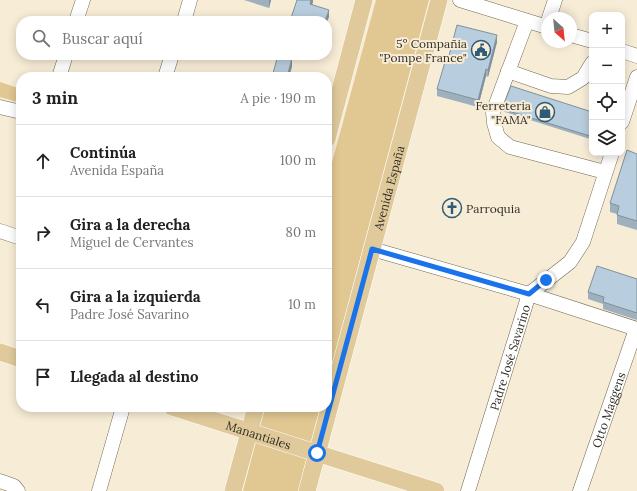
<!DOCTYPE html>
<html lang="es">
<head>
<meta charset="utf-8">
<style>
	body { margin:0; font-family:Lora,serif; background:#f2f2f2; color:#222 }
	.controls { position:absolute; right:12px; top:12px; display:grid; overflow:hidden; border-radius:8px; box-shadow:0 2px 10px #0003 }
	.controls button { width:36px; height:36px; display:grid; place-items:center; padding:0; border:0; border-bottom:1px solid #e0e0e0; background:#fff; color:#222; font:20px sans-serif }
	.compass { position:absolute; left:541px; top:12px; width:36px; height:36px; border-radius:50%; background:#fff; box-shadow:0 2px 10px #0003; rotate:153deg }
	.stop { position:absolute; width:12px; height:12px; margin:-9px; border:3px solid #1a73e8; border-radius:50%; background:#fff }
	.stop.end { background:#1a73e8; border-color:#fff; box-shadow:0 1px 4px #0008 }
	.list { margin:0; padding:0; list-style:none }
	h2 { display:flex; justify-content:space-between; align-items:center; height:52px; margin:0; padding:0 16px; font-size:17px }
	h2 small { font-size:13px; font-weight:400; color:#767676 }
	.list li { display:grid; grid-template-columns:26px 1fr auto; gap:12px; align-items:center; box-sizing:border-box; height:72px; padding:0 16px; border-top:1px solid #e0e0e0 }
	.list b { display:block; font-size:15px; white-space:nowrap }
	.list p { margin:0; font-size:13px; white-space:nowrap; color:#767676 }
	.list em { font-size:13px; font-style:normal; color:#767676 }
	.icon { flex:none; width:22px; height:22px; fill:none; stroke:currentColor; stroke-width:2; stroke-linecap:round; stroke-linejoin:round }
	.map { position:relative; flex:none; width:637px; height:491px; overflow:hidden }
	.search { position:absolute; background:#fff; box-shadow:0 2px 10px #0003; left:16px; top:16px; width:316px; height:44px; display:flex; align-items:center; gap:10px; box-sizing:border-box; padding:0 14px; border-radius:16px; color:#767676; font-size:15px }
	.panel { position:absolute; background:#fff; box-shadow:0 2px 10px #0003; left:16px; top:72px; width:316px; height:340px; border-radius:16px }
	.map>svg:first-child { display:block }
</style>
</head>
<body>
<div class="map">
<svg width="637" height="491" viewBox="0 0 637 491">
	<rect width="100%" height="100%" fill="#f7ecd6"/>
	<!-- green -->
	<path fill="#e1c791" d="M376,0H429L327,383V181Z
		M0,82L21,89V103L0,97Z
		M265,407H320L298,491H243Z"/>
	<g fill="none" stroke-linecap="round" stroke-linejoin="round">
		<!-- minor casing -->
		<g stroke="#716854" stroke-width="15">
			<g id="minor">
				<path d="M460,0L547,27"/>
				<path d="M549,18L555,0"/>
				<path d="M76,21L83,0"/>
				<path d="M184,21L190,0"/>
				<path d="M527,21L493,112L494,123L498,137L510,147L605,172"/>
				<path d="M571,35L592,41"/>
				<path d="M622,51L637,56"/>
				<path d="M508,71L551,86L568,87L583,78L592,63"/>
				<path d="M59,77L66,55"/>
				<path d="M165,77L172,55"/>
				<path d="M0,107L21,112"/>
				<path d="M622,122L637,77"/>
				<path d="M0,231L21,238"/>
				<path d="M372,249L529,294L637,329"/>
				<path d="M0,481L14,486L18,491"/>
				<path d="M99,491L123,407"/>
				<path id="s1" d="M468,491L529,294L570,262L583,242L612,153"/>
				<path id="s2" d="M580,491L636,329"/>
			</g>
		</g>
		<!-- major casing -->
		<g stroke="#fff" stroke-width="18">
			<g id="major">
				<path d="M327,139L364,0"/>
				<path d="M0,352L21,359"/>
				<path id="s3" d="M172,407L436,491"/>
				<path d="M233,491L256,407"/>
				<path id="s4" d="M307,491L439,0"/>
			</g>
		</g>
		<!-- minor -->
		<use href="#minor" stroke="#fff" stroke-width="14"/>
		<!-- major -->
		<use href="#major" stroke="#e0ca9b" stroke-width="17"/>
	</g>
	<!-- wall -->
	<path fill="#9eb0be" d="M244,0H271L269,8Z
		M497,42L488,77L486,76L478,107L437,96V89L447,63Z
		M502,109L592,112V133L590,139L502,111Z
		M637,154V230L617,224V214L610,212V203Z
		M637,279V320L603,309V304L588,299V292Z"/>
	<!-- shaded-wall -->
	<path fill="#81909b" d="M269,0H271L269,8Z
		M311,0H313V2L310,12V4Z
		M329,10V17L327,22V21H325Z
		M497,35V42L488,77V70Z
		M292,58V67L289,77H287Z
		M486,69V76L478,107V100Z"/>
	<!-- building -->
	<path fill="#b8cddd" stroke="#81909b" d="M297,0H311L310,4L329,10L325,21H290Z
		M457,25L497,35L488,70L486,69L478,100L437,89L445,62L447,63Z
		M278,55H282L292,58L287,77H272Z
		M511,86L592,112V131L590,136L502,109Z
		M627,150L637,154V221L617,215L619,206L610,203Z
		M597,266L637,279V313L603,302L604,297L588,292Z"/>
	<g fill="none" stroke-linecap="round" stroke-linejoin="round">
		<!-- route -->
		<path stroke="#1a73e8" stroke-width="5" d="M317,453L372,249L529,294L546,280"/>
	</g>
	<!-- icons -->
	<defs>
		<g id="civic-ring" transform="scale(1)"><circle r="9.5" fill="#f7ecd6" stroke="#2d5b7a" stroke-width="1.5"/><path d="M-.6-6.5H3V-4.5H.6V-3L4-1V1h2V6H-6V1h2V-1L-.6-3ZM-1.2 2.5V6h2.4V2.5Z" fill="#2d5b7a"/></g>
		<g id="shop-ring" transform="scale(1)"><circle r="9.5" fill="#f7ecd6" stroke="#2d5b7a" stroke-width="1.5"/><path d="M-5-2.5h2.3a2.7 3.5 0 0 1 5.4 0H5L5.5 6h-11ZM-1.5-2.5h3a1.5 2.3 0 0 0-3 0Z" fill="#2d5b7a"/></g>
		<g id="church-ring" transform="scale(1)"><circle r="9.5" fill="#f7ecd6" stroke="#2d5b7a" stroke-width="1.5"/><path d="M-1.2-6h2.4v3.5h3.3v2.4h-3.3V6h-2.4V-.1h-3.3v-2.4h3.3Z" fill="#2d5b7a"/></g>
	</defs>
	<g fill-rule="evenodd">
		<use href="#civic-ring" x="481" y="50"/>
		<use href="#shop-ring" x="545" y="112"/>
		<use href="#church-ring" x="452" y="208"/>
	</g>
	<g text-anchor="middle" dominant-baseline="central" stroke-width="4" stroke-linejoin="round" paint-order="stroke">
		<!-- poi labels -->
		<g font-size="12" fill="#322e26" stroke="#f7ecd6" text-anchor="end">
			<text x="467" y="43">5º Compañia<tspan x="467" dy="14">"Pompe France"</tspan></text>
			<text x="531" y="105">Ferreteria<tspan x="531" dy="14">"FAMA"</tspan></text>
			<text x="466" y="208" text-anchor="start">Parroquia</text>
		</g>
		<!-- street labels -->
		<g font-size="12" fill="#322e26" stroke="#f7ecd6">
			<text stroke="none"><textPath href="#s4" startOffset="314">Avenida España</textPath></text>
			<text stroke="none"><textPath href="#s1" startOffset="140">Padre José Savarino</textPath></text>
			<text stroke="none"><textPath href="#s2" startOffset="86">Otto Maggens</textPath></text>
			<text stroke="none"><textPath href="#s3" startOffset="91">Manantiales</textPath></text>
		</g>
	</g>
</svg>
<div class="controls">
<button>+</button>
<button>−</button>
<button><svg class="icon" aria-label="locate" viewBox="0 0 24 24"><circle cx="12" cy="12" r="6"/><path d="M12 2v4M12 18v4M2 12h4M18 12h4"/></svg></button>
<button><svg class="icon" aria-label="layers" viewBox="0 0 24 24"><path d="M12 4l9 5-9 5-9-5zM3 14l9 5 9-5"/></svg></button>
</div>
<svg class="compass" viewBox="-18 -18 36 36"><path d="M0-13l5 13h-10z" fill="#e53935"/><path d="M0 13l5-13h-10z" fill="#767676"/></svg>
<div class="stop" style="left:317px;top:453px"></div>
<div class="stop end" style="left:546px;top:280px"></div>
<div class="search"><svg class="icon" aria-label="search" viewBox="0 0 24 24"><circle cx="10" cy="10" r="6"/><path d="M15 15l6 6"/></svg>Buscar aquí</div>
<section class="panel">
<h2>3 min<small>A pie · 190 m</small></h2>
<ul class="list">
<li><svg class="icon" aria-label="ahead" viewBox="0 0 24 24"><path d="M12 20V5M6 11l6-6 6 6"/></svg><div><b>Continúa</b><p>Avenida España</p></div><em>100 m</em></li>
<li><svg class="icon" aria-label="right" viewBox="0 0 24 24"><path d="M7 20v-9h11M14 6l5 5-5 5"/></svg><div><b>Gira a la derecha</b><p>Miguel de Cervantes</p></div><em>80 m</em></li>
<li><svg class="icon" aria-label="left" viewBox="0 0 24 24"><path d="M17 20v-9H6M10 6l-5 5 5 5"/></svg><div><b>Gira a la izquierda</b><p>Padre José Savarino</p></div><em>10 m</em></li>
<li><svg class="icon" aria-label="arrive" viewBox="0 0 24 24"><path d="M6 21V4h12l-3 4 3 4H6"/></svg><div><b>Llegada al destino</b></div></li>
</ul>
</section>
</div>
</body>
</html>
